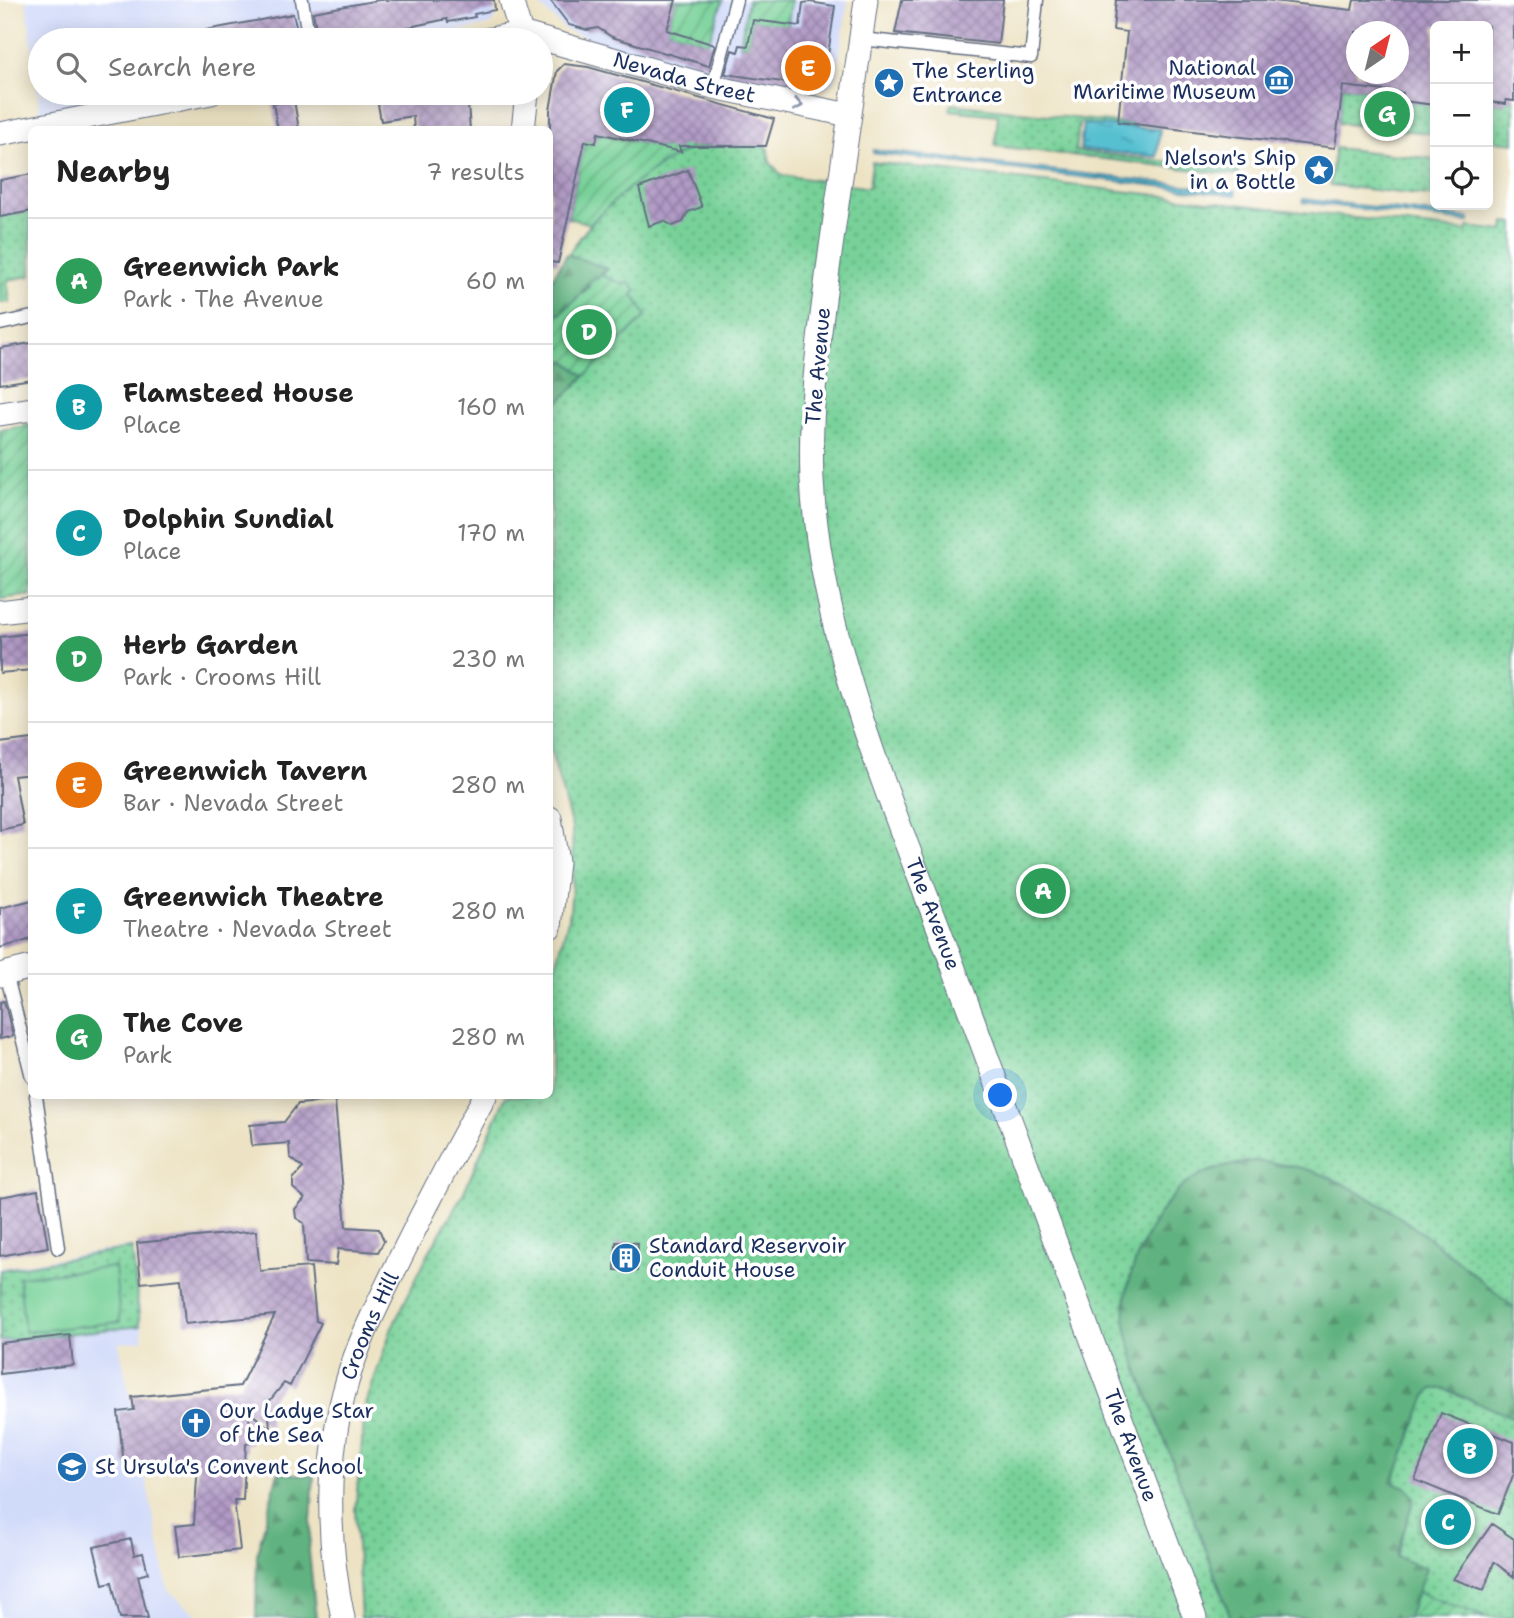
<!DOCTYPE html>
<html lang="en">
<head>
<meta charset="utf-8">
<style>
	body { margin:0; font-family:"Shantell Sans",sans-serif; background:#f6f6f6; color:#222 }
	.controls { position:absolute; right:21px; top:21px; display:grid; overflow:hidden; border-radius:10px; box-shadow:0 4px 18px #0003 }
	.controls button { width:63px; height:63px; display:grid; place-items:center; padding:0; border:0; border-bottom:2px solid #e0e0e0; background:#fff; color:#222; font:35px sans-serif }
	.compass { position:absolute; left:1346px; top:21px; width:63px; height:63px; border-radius:50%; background:#fff; box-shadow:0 4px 18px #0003; rotate:35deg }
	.you { position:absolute; left:1001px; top:1096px; width:24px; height:24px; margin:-18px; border:5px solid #fff; border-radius:50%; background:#1a73e8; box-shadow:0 0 0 10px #1a73e833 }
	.badge { display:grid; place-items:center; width:46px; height:46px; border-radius:50%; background:#d93025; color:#fff; font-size:23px; font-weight:700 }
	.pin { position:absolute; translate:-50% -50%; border:4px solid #fff; box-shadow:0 2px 7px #0006 }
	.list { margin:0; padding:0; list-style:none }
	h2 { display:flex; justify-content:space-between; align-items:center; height:91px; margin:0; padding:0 28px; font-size:30px }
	h2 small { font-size:23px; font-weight:400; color:#767676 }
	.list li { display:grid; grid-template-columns:46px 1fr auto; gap:21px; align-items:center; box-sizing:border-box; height:126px; padding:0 28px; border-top:2px solid #e0e0e0 }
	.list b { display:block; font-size:26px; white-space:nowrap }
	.list p { margin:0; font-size:23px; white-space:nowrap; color:#767676 }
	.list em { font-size:23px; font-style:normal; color:#767676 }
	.icon { flex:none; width:38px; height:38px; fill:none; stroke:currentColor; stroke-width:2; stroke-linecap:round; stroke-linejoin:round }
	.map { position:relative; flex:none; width:1514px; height:1618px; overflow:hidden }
	.search { position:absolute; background:#fff; box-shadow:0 4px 18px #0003; left:28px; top:28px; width:525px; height:77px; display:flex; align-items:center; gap:18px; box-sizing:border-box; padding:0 24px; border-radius:38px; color:#767676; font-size:26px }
	.panel { position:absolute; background:#fff; box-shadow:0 4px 18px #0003; left:28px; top:126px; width:525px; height:973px; border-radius:10px }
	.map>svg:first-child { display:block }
</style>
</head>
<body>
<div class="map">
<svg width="1514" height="1618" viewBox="0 0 1514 1618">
	<defs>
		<pattern id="grass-dots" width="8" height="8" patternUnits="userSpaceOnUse" patternTransform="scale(1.75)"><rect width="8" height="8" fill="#77d198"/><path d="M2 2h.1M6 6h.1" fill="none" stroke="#61aa7f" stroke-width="1.8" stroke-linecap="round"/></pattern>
		<pattern id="forest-firs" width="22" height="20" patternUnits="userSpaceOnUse" patternTransform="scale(1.75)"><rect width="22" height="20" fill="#61b380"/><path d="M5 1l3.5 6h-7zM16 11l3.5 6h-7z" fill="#4f926c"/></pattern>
		<pattern id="garden-furrows" width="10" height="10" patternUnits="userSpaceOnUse" patternTransform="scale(1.75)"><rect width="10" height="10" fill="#77d198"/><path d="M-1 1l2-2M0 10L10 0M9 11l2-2" fill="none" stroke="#61aa7f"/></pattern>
		<pattern id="water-ripples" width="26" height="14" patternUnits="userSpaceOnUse" patternTransform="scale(1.75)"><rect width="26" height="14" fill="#56c0d1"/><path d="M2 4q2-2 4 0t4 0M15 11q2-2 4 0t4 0" fill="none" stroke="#469cad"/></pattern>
		<pattern id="building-cross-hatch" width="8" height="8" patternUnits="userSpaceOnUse" patternTransform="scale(1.75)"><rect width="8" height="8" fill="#b19ac5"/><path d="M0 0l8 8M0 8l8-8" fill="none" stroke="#8f7ea3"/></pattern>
	</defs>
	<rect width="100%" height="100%" fill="#fff"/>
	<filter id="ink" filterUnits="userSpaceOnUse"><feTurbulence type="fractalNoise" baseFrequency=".0143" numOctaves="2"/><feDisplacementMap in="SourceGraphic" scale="14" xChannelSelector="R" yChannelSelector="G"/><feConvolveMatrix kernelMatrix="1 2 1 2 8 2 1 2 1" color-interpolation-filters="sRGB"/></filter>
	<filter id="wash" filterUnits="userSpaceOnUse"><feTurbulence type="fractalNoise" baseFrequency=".00686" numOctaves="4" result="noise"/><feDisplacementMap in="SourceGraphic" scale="28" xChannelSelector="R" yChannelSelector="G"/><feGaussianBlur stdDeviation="1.57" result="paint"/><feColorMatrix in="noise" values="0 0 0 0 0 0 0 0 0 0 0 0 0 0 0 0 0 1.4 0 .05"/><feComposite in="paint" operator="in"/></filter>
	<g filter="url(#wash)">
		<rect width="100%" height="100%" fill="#ede3c4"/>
		<!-- built -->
		<path fill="#d0daf9" d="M26,0H492L496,18L489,25L408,40H40V93H137L40,112Z
			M534,0H848L837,73L831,84L813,92L749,86L633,54L566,30Z
			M133,1246L143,1340L119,1343L168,1590L201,1618H0V1268Z"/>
		<!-- grass -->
		<path fill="url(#grass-dots)" stroke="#49807b" stroke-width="2" d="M1343,86L1403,93L1402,101L1435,105V134L1338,123Z
			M1506,100L1514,101V143L1488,140V102L1505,104Z
			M951,104L1136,125L1135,130L1079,123L1076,151L1239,170V175L995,146L998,115L950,110Z
			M718,146H767L770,162L781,175L864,187H869L872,162L1467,231L1468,227L1504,231L1505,222L1514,223V1618H361L355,1510L366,1404L391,1330L428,1254L463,1194L506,1096H550V988L570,912L573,870L572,828L550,748V282C579,234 633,163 691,149C699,146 710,147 718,146Z
			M1335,148L1435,159V197L1330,185Z
			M31,211V276L7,280L10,302L0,303V217Z
			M132,1248L140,1326L0,1341V1270Z"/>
		<!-- forest -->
		<path fill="url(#forest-firs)" stroke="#3e716f" stroke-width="2" d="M567,254L608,269L597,279L594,277L587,284L589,286L550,324V282Z
			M550,340L561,363L564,360L585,376L550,411Z
			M1252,1161C1273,1163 1295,1165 1316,1172C1388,1199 1456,1259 1514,1308V1418L1444,1389H1433L1426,1396L1393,1482L1406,1487L1414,1498L1396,1557L1426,1568L1408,1618H1231C1208,1556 1185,1494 1162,1433C1148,1396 1129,1355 1125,1316C1121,1278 1158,1200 1191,1180C1210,1169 1232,1165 1252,1161Z
			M278,1472L314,1476L309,1551L316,1618H256L257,1554Z"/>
		<!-- garden -->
		<path fill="url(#garden-furrows)" stroke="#49807b" stroke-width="2" d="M669,0H723L708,43L667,30L675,2Z
			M748,0H791L785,51L766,22L753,20L748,46L740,45Z
			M449,93H502L503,102L451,105Z
			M598,133L662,148L694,135L690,149C648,169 623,192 590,224L568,218L585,141Z
			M601,275L625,285L628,282L637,291L633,294L646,316L585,376L565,360L561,363L552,355L555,352L550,340V320L557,312L560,314L589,287L587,284L595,276L597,279Z
			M31,425V595L0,599V430Z
			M1417,1592L1488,1618H1408Z"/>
		<!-- pitch -->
		<path fill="#77d198" stroke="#49807b" stroke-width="2" d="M115,1267L120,1322L25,1332L19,1277Z"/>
		<!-- water -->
		<path fill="url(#water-ripples)" stroke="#387898" stroke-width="2" d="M1083,124L1160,129L1157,157L1080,149Z
			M873,150L1236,191V195L890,155L873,153Z
			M1303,199L1469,218V222L1303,202Z"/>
		<g id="blocks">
			<!-- building -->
			<path fill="url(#building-cross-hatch)" fill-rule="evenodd" d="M379,0H494L495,10L474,14L475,17L448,22L447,19L347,40H318L313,12Z
				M550,0H676L667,30L715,45L709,66L612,37L598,28L587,30L569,25Z
				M902,0H1003L998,44L895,33Z
				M1116,0H1264L1352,10L1354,0H1514V101L1506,100V104L1488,102V26H1435V105L1402,101L1403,93L1343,86L1335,148L1118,122L1127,32L1113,30ZM1356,32H1398V74H1356Z
				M809,2L835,6L825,76L811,86L725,74L732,50L738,52L740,45L748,46L753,20L800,26L803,3Z
				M293,14L300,40H207L206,30Z
				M564,64L588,67L774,119L766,146H679L681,152L598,133L596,143L585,141L558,263L550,262V110L557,71Z
				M376,93H449L451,105L468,104L470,130H414L413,116L381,121Z
				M294,100L299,130H278L273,104Z
				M688,170L702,207L688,212L683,222L673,226L664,221L649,226L639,188Z
				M32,174V211L0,217V180Z
				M32,343V379L0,384V348Z
				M32,633V670L0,673V637Z
				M32,739V774L14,776L23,825L0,830V743Z
				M32,900V939L0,948V908Z
				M4,1001L13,1036L0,1039V1002Z
				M335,1101L346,1227L379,1229L384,1241L378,1252L338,1249L336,1265L306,1263L304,1223L296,1218L295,1209L305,1198L293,1188V1179L303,1168L290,1157L289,1143L252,1146L250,1125L284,1122L298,1104Z
				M38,1190L48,1247L0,1256V1197Z
				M256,1231L260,1271L311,1267L316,1321L321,1323L290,1386L284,1383L268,1403L270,1428L249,1412L251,1443L246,1444L243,1500H234L240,1550L179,1557L175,1526L194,1524L198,1462L140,1467V1464L124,1465L118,1412L134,1410L132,1397L240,1386L275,1315L185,1324L181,1279L141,1283L137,1243Z
				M616,1242L638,1243L637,1271L615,1270Z
				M70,1335L73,1365L0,1374V1343Z
				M1441,1413L1514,1442V1473L1498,1514L1415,1480Z
				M1492,1524L1514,1539V1577L1494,1562L1484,1590L1453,1579Z
				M131,1539L134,1555L143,1553L148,1573L138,1576L148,1618H120L112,1582L103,1584L94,1547Z"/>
		</g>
	</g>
	<g filter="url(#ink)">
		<use href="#blocks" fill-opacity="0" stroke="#646e82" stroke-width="2"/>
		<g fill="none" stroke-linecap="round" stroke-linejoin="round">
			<!-- lane casing -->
			<g stroke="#646e82" stroke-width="15">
				<path id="lane" d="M302,0L309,40
					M861,39L1031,57L1037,0
					M713,87L736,0
					M0,324L32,317
					M6,973L32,1077
					M36,1096L58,1248"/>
			</g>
			<!-- street casing -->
			<g stroke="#646e82" stroke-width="25">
				<g id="street">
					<path d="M511,0L523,40"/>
					<path id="s1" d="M866,0C854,92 839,185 827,277C818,344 809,412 812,480C821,648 898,817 956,974C1036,1189 1115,1403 1195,1618"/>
					<path id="s2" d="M486,40L521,33L713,87L849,115"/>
					<path d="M523,130L527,93"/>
					<path d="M0,134L211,93"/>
					<path d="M0,414L32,409"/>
					<path d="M0,612L32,608"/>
					<path d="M550,818L557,862L550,927"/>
					<path d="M0,975L32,967"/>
					<path id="s3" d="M343,1618C327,1543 325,1455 347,1382C357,1346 374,1312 390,1279C420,1217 452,1156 485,1096"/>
				</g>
			</g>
			<!-- lane -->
			<use href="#lane" stroke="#fff" stroke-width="12"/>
			<!-- street -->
			<use href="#street" stroke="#fff" stroke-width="23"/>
		</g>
		<!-- one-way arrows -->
		<defs><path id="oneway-chevron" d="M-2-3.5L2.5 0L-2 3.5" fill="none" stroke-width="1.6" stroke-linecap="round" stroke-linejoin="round" transform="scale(1.75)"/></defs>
		<use stroke="#8d97ae" href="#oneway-chevron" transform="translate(798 105) rotate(11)"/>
	</g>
	<!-- icons -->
	<defs>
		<g id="museum-disc" transform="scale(1.575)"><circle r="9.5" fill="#1f6fb2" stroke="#fff"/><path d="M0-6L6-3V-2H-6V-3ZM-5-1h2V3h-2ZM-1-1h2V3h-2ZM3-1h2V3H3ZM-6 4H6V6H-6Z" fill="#fff"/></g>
		<g id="sight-disc" transform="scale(1.575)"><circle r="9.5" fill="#1f6fb2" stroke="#fff"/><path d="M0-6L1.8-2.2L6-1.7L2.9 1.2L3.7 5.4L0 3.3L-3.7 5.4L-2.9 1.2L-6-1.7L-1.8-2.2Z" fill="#fff"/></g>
		<g id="building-disc" transform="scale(1.575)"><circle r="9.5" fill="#1f6fb2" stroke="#fff"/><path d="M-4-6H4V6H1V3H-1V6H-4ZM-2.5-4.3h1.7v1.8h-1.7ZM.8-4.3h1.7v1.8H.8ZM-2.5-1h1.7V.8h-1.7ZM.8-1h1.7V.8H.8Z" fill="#fff"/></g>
		<g id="church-disc" transform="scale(1.575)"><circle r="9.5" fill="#1f6fb2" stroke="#fff"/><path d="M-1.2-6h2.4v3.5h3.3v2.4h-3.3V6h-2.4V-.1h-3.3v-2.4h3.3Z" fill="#fff"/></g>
		<g id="school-disc" transform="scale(1.575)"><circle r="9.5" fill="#1f6fb2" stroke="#fff"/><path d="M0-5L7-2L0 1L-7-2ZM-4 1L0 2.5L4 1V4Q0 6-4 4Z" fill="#fff"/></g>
	</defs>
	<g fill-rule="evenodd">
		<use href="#museum-disc" x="1279" y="80"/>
		<use href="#sight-disc" x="889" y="83"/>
		<use href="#sight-disc" x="1319" y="170"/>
		<use href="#building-disc" x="626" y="1258"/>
		<use href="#church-disc" x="196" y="1423"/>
		<use href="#school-disc" x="72" y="1467"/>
	</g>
	<g text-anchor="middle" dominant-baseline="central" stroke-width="7" stroke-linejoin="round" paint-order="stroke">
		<!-- poi labels -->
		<g font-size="21" fill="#1b2f5e" stroke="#fff" text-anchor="start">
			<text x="1256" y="68" text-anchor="end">National<tspan x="1256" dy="24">Maritime Museum</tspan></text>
			<text x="912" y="71">The Sterling<tspan x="912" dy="24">Entrance</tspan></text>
			<text x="1296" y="158" text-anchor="end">Nelson's Ship<tspan x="1296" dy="24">in a Bottle</tspan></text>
			<text x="649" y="1246">Standard Reservoir<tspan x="649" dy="24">Conduit House</tspan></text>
			<text x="219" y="1411">Our Ladye Star<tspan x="219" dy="24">of the Sea</tspan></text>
			<text x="95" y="1467">St Ursula's Convent School</text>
		</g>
		<!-- street labels -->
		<g font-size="21" fill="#1b2f5e" stroke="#fff">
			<text stroke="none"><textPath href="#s2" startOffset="205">Nevada Street</textPath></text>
			<text transform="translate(818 366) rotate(-85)">The Avenue</text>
			<text stroke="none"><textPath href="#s1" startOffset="936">The Avenue</textPath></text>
			<text stroke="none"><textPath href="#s3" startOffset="299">Crooms Hill</textPath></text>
			<text stroke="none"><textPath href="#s1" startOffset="1503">The Avenue</textPath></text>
		</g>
	</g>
</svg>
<div class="controls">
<button>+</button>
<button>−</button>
<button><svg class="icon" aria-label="locate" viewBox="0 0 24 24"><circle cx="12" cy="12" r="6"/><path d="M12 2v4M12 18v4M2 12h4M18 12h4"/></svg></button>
</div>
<svg class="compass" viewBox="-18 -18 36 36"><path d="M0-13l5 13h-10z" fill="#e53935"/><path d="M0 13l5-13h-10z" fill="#767676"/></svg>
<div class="you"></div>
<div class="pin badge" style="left:1043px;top:891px;background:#2e9e5b">A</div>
<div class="pin badge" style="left:1470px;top:1451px;background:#0f9aa8">B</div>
<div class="pin badge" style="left:1448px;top:1522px;background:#0f9aa8">C</div>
<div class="pin badge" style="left:589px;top:332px;background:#2e9e5b">D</div>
<div class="pin badge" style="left:808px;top:68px;background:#e8710a">E</div>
<div class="pin badge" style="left:627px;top:110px;background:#0f9aa8">F</div>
<div class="pin badge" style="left:1387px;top:114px;background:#2e9e5b">G</div>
<div class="search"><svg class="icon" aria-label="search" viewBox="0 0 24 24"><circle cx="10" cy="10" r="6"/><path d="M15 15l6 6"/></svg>Search here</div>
<section class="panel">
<h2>Nearby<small>7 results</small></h2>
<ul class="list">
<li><span class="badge" style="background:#2e9e5b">A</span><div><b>Greenwich Park</b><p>Park · The Avenue</p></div><em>60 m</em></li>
<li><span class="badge" style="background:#0f9aa8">B</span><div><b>Flamsteed House</b><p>Place</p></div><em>160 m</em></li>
<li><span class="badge" style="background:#0f9aa8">C</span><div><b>Dolphin Sundial</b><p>Place</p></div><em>170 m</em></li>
<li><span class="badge" style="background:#2e9e5b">D</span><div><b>Herb Garden</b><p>Park · Crooms Hill</p></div><em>230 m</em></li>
<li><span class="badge" style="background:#e8710a">E</span><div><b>Greenwich Tavern</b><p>Bar · Nevada Street</p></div><em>280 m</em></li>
<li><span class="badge" style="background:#0f9aa8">F</span><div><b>Greenwich Theatre</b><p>Theatre · Nevada Street</p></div><em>280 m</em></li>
<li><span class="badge" style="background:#2e9e5b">G</span><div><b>The Cove</b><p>Park</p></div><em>280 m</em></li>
</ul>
</section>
</div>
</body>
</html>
